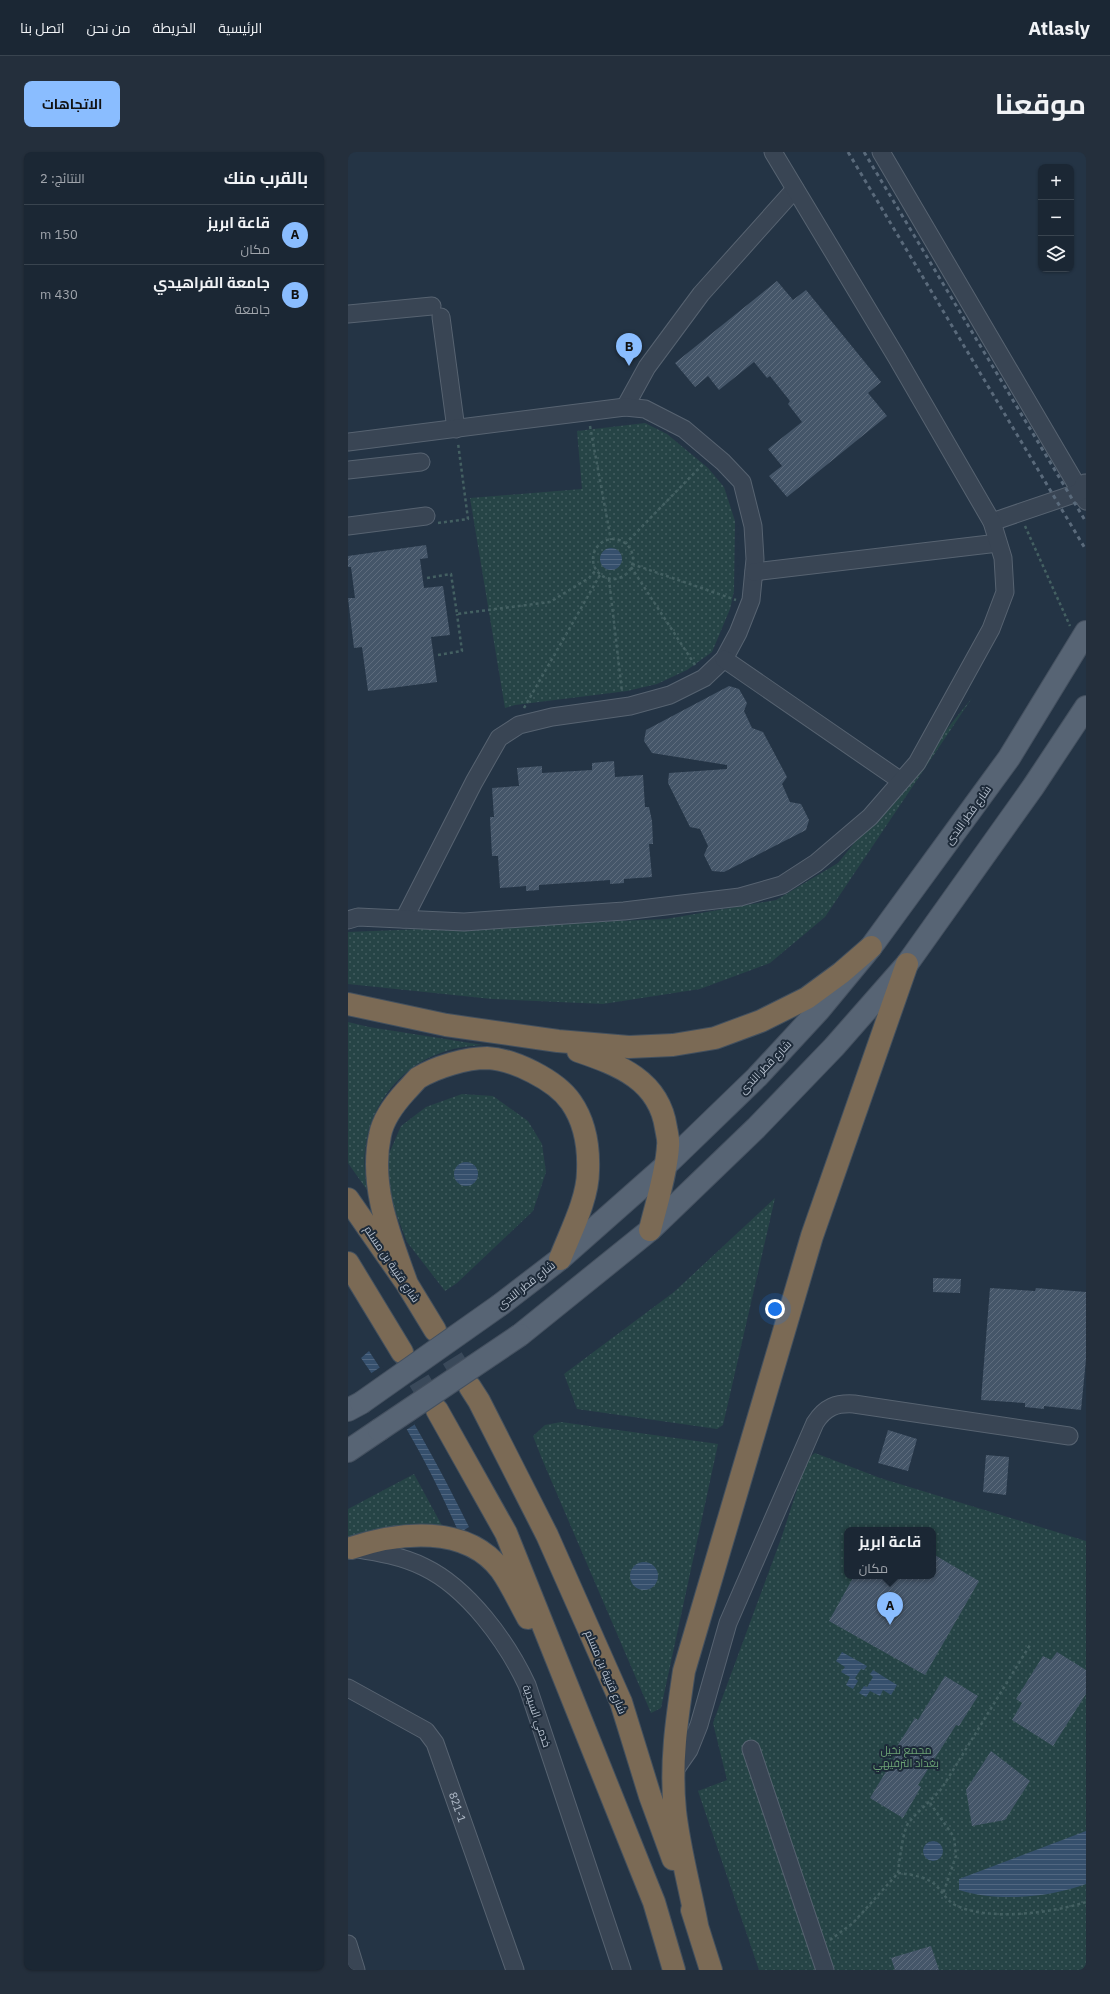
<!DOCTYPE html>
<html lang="ar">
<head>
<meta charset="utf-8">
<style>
	body { margin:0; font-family:"IBM Plex Sans",Cairo,sans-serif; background:#242f3c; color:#f1f3f6; direction:rtl }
	.controls { position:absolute; right:12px; top:12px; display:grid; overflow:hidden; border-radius:8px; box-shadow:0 1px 3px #0004 }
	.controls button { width:36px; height:36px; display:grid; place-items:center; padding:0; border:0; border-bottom:1px solid #39444f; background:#1b2734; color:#f1f3f6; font:20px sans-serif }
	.you { position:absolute; left:427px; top:1157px; width:14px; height:14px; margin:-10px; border:3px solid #fff; border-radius:50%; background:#1a73e8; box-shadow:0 0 0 6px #1a73e833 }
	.badge { display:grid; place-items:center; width:26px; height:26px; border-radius:50%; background:#8abdff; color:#111; font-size:13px; font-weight:700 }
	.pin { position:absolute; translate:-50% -33px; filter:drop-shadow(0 1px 2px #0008) }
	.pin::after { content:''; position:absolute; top:21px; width:14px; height:12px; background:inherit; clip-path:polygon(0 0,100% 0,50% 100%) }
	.popup { position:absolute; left:496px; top:1375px; width:92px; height:52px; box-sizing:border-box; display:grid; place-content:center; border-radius:8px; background:#1b2734; filter:drop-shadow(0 1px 3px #0005); font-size:13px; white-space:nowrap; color:#a0a5ac }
	.popup b { font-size:15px; color:#f1f3f6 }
	.popup::after { content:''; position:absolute; left:50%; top:100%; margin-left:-8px; border:8px solid transparent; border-top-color:#1b2734 }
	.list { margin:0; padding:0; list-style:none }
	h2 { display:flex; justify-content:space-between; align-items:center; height:52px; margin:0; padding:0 16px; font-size:17px }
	h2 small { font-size:13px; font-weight:400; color:#a0a5ac }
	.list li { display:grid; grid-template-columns:26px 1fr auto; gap:12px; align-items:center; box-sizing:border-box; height:60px; padding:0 16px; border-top:1px solid #39444f }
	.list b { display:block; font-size:15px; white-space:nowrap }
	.list p { margin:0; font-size:13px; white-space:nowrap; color:#a0a5ac }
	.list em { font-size:13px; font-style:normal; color:#a0a5ac }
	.icon { flex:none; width:22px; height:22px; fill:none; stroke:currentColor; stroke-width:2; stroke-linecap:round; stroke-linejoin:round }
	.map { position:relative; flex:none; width:738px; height:1818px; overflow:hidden; direction:ltr; border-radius:8px }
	header { display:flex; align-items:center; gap:24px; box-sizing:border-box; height:56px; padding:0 20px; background:#1b2734; border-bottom:1px solid #39444f }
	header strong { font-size:19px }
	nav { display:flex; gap:22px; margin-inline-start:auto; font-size:14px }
	.intro { display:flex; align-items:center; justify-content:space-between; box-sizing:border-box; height:96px; padding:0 24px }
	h1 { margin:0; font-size:28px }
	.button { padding:10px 18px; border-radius:8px; background:#8abdff; color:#111; font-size:14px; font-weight:700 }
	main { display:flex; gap:24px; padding:0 24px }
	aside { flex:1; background:#1b2734; border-radius:8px; box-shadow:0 1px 3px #0004 }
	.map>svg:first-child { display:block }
</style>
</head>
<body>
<header>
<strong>Atlasly</strong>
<nav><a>الرئيسية</a><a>الخريطة</a><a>من نحن</a><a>اتصل بنا</a></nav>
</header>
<div class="intro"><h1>موقعنا</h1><a class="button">الاتجاهات</a></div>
<main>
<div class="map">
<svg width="738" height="1818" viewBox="0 0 738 1818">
	<defs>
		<pattern id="green-dots" width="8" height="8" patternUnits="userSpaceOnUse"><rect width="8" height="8" fill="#264446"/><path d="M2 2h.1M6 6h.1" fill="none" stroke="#435d60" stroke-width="1.8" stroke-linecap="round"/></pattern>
		<pattern id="water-rules" width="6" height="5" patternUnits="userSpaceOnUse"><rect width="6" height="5" fill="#36506d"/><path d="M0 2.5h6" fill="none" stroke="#516781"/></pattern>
		<pattern id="building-hatch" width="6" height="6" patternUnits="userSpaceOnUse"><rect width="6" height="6" fill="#455669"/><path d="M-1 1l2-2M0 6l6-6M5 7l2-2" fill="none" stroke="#5e6c7d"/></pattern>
	</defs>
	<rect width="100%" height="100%" fill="#243445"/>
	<!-- green -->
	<path fill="url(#green-dots)" fill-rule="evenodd" d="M297,271L319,282L360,316L376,335L387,369L386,439L382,457L364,500L339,518L309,532L279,539L167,553L157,556L122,346L234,337L229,279Z
		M624,546L477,765L422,811L352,837L255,852L144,847L0,832V780L318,767L428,748L490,711Z
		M0,870L21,875L135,893C119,894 104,896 90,902C53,915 23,953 18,992C15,1008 17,1022 19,1038L0,1011Z
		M114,942L145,944L180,969L194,992L198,1020L185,1059L109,1131L97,1139L59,1090L42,1046L39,1023L40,1004L53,974L78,955Z
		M427,1046L375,1273L369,1277L229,1257L216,1222L326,1140Z
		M213,1270L370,1292L313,1556L303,1561L194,1307L185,1284L197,1273Z
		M467,1301L532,1326L738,1389V1818H411L350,1639L379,1628L365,1571L434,1384L459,1307ZM499,1378H585V1424H499Z
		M66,1322L98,1381L0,1392V1357Z"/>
	<!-- water -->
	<path fill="url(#water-rules)" d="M252 407a11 11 0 1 1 22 0a11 11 0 1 1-22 0Z
		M106 1022a12 12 0 1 1 24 0a12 12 0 1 1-24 0Z
		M21,1199C59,1256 91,1314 121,1375L111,1381C83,1317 53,1263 13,1206Z
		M282 1424a14 14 0 1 1 28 0a14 14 0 1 1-28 0Z
		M494,1500L519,1514L516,1518L513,1517L507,1526L510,1529L505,1537L498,1533L502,1525L493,1520L497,1515L488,1509Z
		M525,1518L549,1533L543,1543L535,1538L532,1544L522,1539L518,1545L511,1541L516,1534L519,1535L525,1525L522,1522Z
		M738,1679V1732C699,1746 650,1750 611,1738V1727Z
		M575 1699a10 10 0 1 1 20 0a10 10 0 1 1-20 0Z"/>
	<!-- pier -->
	<path fill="#243445" d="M34,1214L69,1271L58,1278L22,1222Z"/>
	<!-- building -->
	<path fill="url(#building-hatch)" d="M429,129L445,148L458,138L533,230L520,241L539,264L439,345L421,324L434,314L420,297L454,270L440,252L442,249L422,224L419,226L406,210L371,238L360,224L347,235L327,211Z
		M78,393L80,406L72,407L76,436L95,434L102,483L83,485L89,530L20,539L14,495L6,496L0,446H7L3,415H0V404Z
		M381,534L391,537L399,551L396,559L404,576L415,580L439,625L434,632L442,650L453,652L461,668L458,678L376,720L364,719L356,703L360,694L352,677L342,675L320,631L321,621L379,617V613L304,601L296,589L298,578Z
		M266,609L267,625L295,623L297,655H301L304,669L305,692H301L304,725L276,727V731L262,732V728L191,733V738L178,739V734L152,736L150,704H144L142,665H146L144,636L171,634L169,616L194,614V621L244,618V611Z
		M585,1126L613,1127L612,1141L585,1140Z
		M642,1136L687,1139L688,1136L738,1140V1207L733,1258L696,1254V1257L677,1255V1251L633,1248Z
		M540,1278L569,1287L560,1319L530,1311Z
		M638,1303L661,1305L658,1343L635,1340Z
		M585,1402L631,1429L577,1523L481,1469L506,1424H585Z
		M709,1500L738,1518V1542L705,1594L664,1568L674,1551L668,1547L695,1504L703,1508Z
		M597,1524L630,1544L611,1574L608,1573L570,1633L573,1635L555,1666L522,1646L551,1598L548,1596L567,1566L570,1568Z
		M643,1599L682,1629L657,1668L624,1674L618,1638Z
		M583,1794L591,1818H547L543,1806Z"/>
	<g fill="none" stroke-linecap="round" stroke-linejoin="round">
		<!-- highway-tunnel -->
		<path stroke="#3a495a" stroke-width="22" stroke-dasharray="22 11" stroke-linecap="butt" d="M87,1178L122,1235
			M54,1200L89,1258"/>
		<!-- minor casing -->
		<g stroke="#576371" stroke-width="19">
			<g id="minor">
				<path d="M533,0L738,349"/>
				<path d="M0,162L84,154"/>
				<path d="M93,165L108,277"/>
				<path d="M277,255L299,215L353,142L447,37"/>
				<path d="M0,290L277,255L297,257L336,277L375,310L394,330L405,374L407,407L403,448L390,481L376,507L356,526L322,543L282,554L204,565L171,573L151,586L126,630L56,767"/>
				<path d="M0,318L73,310"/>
				<path d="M644,370L732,340L737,331"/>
				<path d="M0,374L78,364"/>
				<path d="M406,420L650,391"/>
				<path d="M376,507L553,629"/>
				<path d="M0,768L10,765L116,770L276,759L392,745L434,733L468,711L522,665L569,611L643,477L657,440L655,406L644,370L549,206L425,0"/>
				<path d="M5,1396C29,1400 54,1404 76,1415C120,1436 159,1490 179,1533L274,1818"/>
				<path id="s1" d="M0,1536L78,1579L87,1591L167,1818"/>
				<path d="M403,1597L477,1818"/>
				<path d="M325,1621L341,1598L351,1573L380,1471L467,1271C477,1255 488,1251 506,1252L721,1284"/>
				<path d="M0,1792L8,1818"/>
			</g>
		</g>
		<!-- major casing -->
		<g stroke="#455160" stroke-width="24">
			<path id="major" d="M152,1153L212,1107L316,1015L409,925L471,858L523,795L661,606L738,480
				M172,1183L302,1078L408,976L486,895L559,812L685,635L738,555
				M0,1258L13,1251
				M0,1299L31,1278"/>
		</g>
		<!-- highway casing -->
		<g stroke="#43505e" stroke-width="24">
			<path id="highway" d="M0,852L98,873L210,889L281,895L325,893L367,886L413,869L459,846L493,821L523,795
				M230,899C271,913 311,928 318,976C319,982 321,988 320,994C319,1019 308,1053 302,1078
				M0,1047L59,1132L87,1178
				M0,1111L54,1200
				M59,1132C42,1084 21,1034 32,983C35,967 47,951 58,939C62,935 66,930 70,926C88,915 118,906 139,906C165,907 208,928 223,950C237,970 241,994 240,1019C240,1047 222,1081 212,1107
				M122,1235L131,1249L199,1383L273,1550L302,1644L325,1707
				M89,1258L158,1381L306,1750L326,1818
				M3,1396C51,1380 118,1372 153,1418C163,1432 171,1450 180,1466
				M344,1758L363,1818
				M349,1773C342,1736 331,1696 327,1659C322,1612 329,1566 336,1519L464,1084L559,812"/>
		</g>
		<!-- path -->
		<path stroke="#446062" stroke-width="2.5" stroke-dasharray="3 3" stroke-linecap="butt" d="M242,274L263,388
			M90,371L120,367L110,291
			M677,374L722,474
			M245 407a20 20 0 1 1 40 0a20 20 0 1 1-40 0Z
			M277,392L355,312
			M284,412L388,448
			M283,415L347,513
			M79,426L103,422L109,462L202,450L241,426L248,418
			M261,427L274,540
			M90,503L114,499L109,462
			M176,556L252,423
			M582,1651L606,1685L608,1704L595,1742
			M550,1721C551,1711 555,1677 561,1670C571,1658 583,1649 594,1636L682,1493
			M482,1788L505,1771L550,1721C560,1722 573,1724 582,1729C593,1735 597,1749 609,1754C643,1769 704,1761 738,1750"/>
		<!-- minor -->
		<use href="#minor" stroke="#394554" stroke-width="17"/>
		<!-- major -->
		<use href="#major" stroke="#576474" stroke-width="22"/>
		<!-- highway -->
		<use href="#highway" stroke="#7b6a55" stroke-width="22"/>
		<!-- rail -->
		<path stroke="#5a6a7b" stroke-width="3" stroke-dasharray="4 4" stroke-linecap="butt" d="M500,0L738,398
			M516,0L738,370"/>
		<!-- major-bridge casing -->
		<g stroke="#455160" stroke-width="24" stroke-linecap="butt">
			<path id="major-bridge" d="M13,1251L152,1153
				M31,1278L172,1183"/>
		</g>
		<!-- major-bridge -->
		<use href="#major-bridge" stroke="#576474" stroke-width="22"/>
	</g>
	<g text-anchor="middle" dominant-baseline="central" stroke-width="4" stroke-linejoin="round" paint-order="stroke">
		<!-- street labels -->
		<g font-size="11" fill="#b6c0ce" stroke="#1d2a39">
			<text transform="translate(620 663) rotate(-54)">شارع قطر الندى</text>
			<text transform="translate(417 915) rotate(-46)">شارع قطر الندى</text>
			<text transform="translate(44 1112) rotate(56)">شارع قتيبة بن مسلم</text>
			<text transform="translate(178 1133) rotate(-38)">شارع قطر الندى</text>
			<text transform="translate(258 1520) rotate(67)">شارع قتيبة بن مسلم</text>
			<text transform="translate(189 1564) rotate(71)">خدمي السيدية</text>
			<text stroke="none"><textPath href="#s1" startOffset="172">821-1</textPath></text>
		</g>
		<!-- park labels -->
		<g font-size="11" fill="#6ba174" stroke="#1d2a39">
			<text x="558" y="1598">مجمع نخيل<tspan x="558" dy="13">بغداد الترفيهي</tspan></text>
		</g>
	</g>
</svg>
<div class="controls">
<button>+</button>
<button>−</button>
<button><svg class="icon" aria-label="layers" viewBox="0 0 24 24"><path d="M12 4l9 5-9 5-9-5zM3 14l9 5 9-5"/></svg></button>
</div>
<div class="you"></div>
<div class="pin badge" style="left:542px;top:1473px">A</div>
<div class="popup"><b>قاعة ابريز</b>مكان</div>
<div class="pin badge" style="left:281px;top:214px">B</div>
</div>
<aside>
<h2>بالقرب منك<small>النتائج: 2</small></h2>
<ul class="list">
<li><span class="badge">A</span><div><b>قاعة ابريز</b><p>مكان</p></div><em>150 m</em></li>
<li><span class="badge">B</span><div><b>جامعة الفراهيدي</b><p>جامعة</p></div><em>430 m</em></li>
</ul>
</aside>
</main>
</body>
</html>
